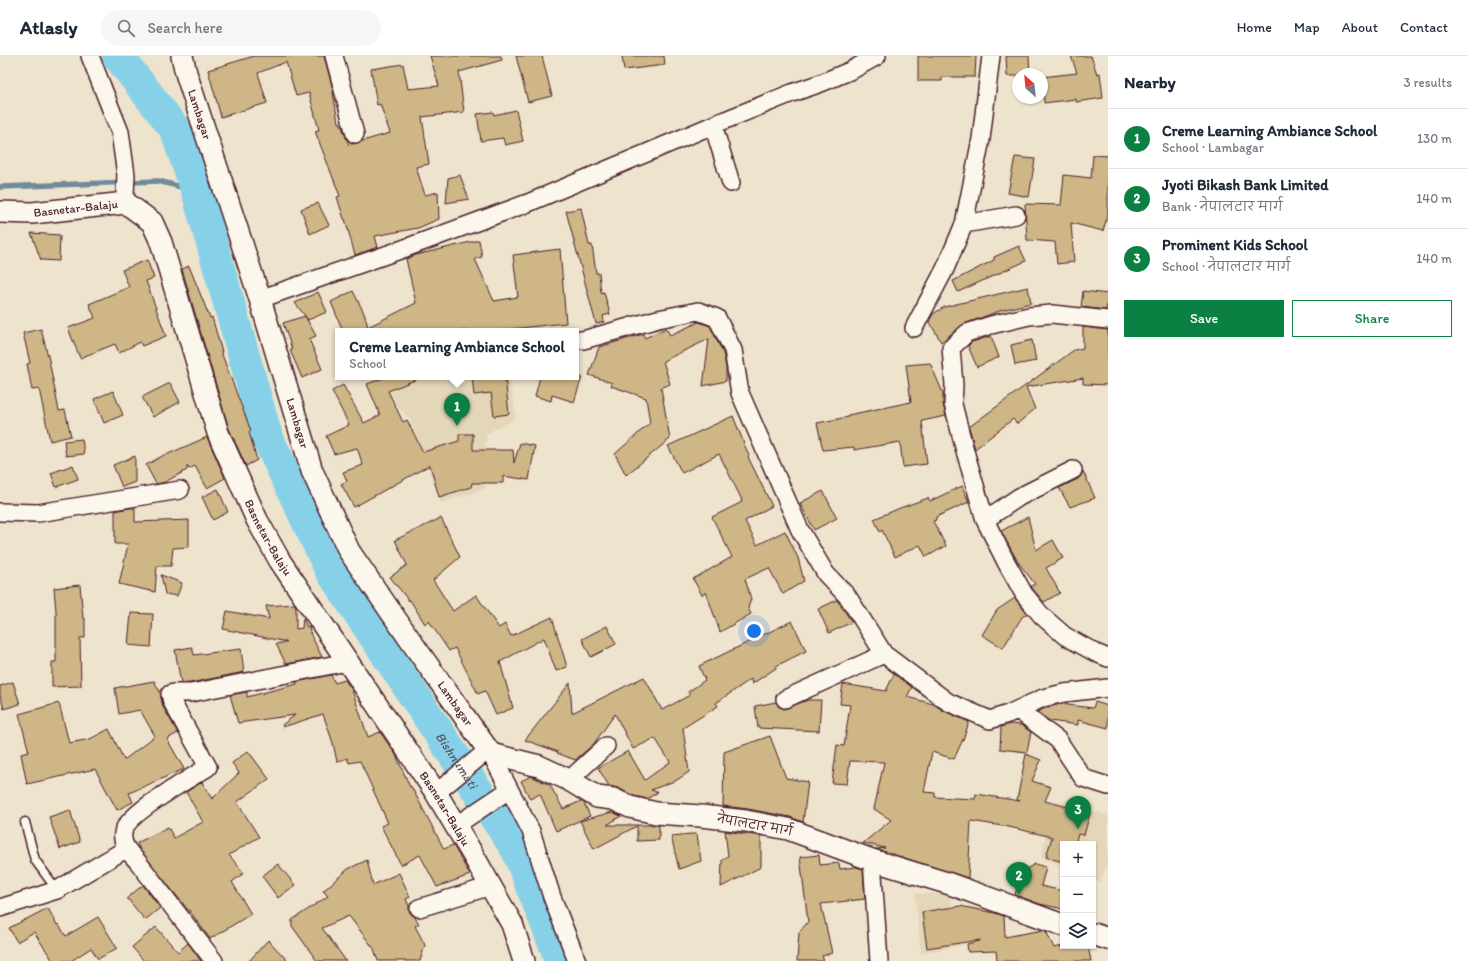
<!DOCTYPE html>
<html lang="en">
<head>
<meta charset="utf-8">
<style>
	body { margin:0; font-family:Itim,"Playpen Sans Deva",sans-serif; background:#f6f6f7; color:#1f2937 }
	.controls { position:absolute; right:12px; bottom:12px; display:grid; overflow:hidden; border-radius:0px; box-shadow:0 1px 3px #0004 }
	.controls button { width:36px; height:36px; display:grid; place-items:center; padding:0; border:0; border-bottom:1px solid #e0e1e3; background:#fff; color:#1f2937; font:20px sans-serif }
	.compass { position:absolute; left:1012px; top:12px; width:36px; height:36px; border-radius:50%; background:#fff; box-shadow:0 1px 3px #0004; rotate:333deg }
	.you { position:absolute; left:754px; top:575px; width:14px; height:14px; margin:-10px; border:3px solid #fff; border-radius:50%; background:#1a73e8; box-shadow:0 0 0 6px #1a73e833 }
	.badge { display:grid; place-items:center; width:26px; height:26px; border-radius:50%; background:#0b8043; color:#fff; font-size:13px; font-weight:700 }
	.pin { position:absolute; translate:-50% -33px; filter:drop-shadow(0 1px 2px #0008) }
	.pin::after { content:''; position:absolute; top:21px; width:14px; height:12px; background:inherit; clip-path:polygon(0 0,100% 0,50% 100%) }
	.popup { position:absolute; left:335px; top:272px; width:244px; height:52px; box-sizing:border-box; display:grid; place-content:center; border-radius:0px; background:#fff; filter:drop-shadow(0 1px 3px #0005); font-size:13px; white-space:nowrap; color:#747a83 }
	.popup b { font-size:15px; color:#1f2937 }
	.popup::after { content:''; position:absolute; left:50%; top:100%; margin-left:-8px; border:8px solid transparent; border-top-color:#fff }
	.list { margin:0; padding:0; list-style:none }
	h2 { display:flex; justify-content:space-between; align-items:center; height:52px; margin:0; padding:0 16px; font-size:17px }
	h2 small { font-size:13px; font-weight:400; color:#747a83 }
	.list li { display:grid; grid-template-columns:26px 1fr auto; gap:12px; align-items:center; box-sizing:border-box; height:60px; padding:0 16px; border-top:1px solid #e0e1e3 }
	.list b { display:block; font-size:15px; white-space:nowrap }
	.list p { margin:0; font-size:13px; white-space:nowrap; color:#747a83 }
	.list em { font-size:13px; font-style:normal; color:#747a83 }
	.actions { display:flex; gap:8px; padding:12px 16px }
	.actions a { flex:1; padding:9px 0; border:1px solid #0b8043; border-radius:0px; text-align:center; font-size:14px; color:#0b8043 }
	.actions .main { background:#0b8043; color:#fff }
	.icon { flex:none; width:22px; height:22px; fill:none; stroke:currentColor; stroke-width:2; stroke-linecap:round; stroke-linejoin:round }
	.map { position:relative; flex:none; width:1108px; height:905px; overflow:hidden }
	header { display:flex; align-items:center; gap:24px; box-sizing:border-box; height:56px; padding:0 20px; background:#fff; border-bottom:1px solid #e0e1e3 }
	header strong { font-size:19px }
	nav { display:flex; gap:22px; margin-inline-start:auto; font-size:14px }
	.search { width:280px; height:36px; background:#f6f6f7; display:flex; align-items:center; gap:10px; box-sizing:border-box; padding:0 14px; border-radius:22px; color:#747a83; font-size:15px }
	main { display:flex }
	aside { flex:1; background:#fff }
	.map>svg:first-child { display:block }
</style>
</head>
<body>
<header>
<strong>Atlasly</strong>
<div class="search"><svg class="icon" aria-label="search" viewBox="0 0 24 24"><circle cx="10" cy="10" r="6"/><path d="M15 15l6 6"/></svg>Search here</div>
<nav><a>Home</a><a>Map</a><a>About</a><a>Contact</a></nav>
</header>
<main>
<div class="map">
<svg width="1108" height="905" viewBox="0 0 1108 905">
	<rect width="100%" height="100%" fill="#eee4cd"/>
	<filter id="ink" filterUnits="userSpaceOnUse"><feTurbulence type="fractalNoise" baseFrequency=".025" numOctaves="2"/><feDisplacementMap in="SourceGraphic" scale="8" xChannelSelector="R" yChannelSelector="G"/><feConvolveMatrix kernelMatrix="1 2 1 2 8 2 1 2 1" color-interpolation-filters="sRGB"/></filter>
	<g filter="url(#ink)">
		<!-- built -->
		<path fill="#e4d6b8" d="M381,321H469L470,323L510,321L516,362L486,378L485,433L441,447L410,363L399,353Z
			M1055,744L1108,759V804L1100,827L1093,824V788H1063V811L1041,801Z
			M915,837L950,839L960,890L921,897Z"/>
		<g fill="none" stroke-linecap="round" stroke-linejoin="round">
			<!-- stream -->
			<path stroke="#6f8a9c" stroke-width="5.5" d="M0,131L158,125L197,135"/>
			<!-- river -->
			<path stroke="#87d1e8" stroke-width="32" id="s1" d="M118,0L175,73L197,135L267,381L331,515L517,794L561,905"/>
		</g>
		<!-- building -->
		<path fill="#ceb686" stroke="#4a1f2b" d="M254,0H324L332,30L338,66H340L349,89L390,77L380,48L377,49L371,13L403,8L408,33L439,30L430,0H501L502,4L459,16L464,56L422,61L429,108L416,111L425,139L438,136L439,163L418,172L375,180L378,191L355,199L345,163H344L337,141L340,140L315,75L319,74L309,37L296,40L286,6L258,17L267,47L221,61L208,14Z
			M516,0H542L552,40L528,46Z
			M622,0H664L665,9L624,14Z
			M918,0H976L975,21H942V25H918Z
			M1006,0H1029L1030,18H1018V20H1007Z
			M1071,0H1091L1097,18L1100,17L1103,42L1076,46V43L1044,47L1042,21L1077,17Z
			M516,54L523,85L505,89L503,82L481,85L477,58L493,56L494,59Z
			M1093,99L1108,100V157L1103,175L1071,167L1074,206L1057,208L1055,186L1027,184L1025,148L1061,149L1064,119L1091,122Z
			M1015,101L1035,103L1029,141L1008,137Z
			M460,119L469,143L446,147L448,122Z
			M318,147L329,169L310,178L301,153Z
			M581,152L589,189H592L596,217H599L601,237L604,236L610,258L603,260L604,266L596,268L566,155Z
			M31,177L60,179L59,205L41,204Z
			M479,184L482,201L475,203L494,245L518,241L513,199L560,193L566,267L502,274V275H343L331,246L353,235L364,257L368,271L416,247L406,203L416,199Z
			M1019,190L1026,205L958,236L953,225L994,204V201Z
			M147,204L154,222L146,225L166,280L142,290L140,286L119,297L115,288L80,302L68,272L95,262L89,248L129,231L122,214Z
			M189,210L210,262L212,261L222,296H221L251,375L249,376L257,404L246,410L229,373L182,213Z
			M1028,231L1031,247L1002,254L964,268L941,286L929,265L933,258L944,251Z
			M1083,235L1108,238L1106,254L1081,251Z
			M318,236L327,256L308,264L295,247Z
			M305,260L316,280L309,283L322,313L302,322L290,294L292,293L283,267Z
			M699,266L710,270L723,297L726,311V325L703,330L709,283L663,305L670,328L661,332L670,383L626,419L615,398L650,367L646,342L611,330L612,327L589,319L599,291L643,278L645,282L666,272L670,279Z
			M1083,271L1108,274V329L1083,328V322L1026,331L1035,353L1017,368L1013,363L975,393L969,371L1074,294L1083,292Z
			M41,273L49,304L59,355L65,354L71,380L50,385L39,333L32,334L27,308L30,307L23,277Z
			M991,280L999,301L977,311L968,290L972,286Z
			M1032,284L1036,305L1015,309L1011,289Z
			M930,307L943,337V348L946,360L922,365L927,408L903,411L900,386L854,394V391L823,394L817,367L848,361V359L911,346L906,309Z
			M386,321H422L388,335L403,366L407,364L423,396L459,385V378H473V394H513L514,407L520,387L535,390L529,424L503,420V427H472L471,431L439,441L430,409L354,451L341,428L347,425L343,416L363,409L357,392L334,398L326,380L349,369L332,335L343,329L364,367L380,359L367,328Z
			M472,321H505L509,358L494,360L491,337L474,339Z
			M540,321H582L574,346L552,339L551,345L535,340Z
			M170,327L180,346L153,361L142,341Z
			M113,335L123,359L104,367L94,343Z
			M733,360L749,400L748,401L772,450L745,465L757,489L785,475L798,502L804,525L783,538L769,512L745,523L751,543L748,552L751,558L720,576L706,536L702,539L693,523L732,501L712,461L742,446L741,444H742L719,398L682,417L668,390Z
			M207,381L225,422L207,432L195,410L189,413L187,409V414L165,426L156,428L146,409L166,398V399Z
			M82,383L84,398L66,400L64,385Z
			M135,400V426L122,431L113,409Z
			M73,409L78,423L56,431L51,417Z
			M1083,415L1095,442L1070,451L1059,432L1078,423L1081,420Z
			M962,430L969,446L936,461V464L933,465L946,490L926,501L920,489L895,501L882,474L880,476L874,463L900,452L928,442L930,445Z
			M218,433L228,456L213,464L202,441Z
			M823,435L837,462L814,474L800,447Z
			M129,452H135V466L189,464V491L173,492L171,510H157L155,536L119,528L128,488H115V455Z
			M1028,461L1036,494L1053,484L1063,502L1046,512L1060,537L1044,546L1032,532L1031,530L1035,528L1018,506L1001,475Z
			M441,462L460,501L433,524L453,555L476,539L499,572L505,568L511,580L552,561L567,611L556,615L544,582L500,606L513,652L496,659L485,635L478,638L455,592L449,595L429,565L425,568L410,544L409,545L390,521L407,509L395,484Z
			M161,519L182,527L177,540L165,538Z
			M80,529L83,562H85V582H80L81,630L52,631V606H56V555L54,532Z
			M1015,542L1027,558L1022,561L1003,592L982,579L997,554Z
			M837,544L852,566L829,577L818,553Z
			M295,548L296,551V573L302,572L303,562L307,571L309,570L311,579L322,601L286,608L276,588L287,586L223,573L227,555L269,563L266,550Z
			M131,557L153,558L151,591L128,589Z
			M792,565L806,595L776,610V612L752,628L751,623L716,647L718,650L683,672L689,716L677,724L651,734L658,736L647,743L634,740L618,732L609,730L598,712L628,695L645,724L670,706L655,682L633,693L615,658L593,689L575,704L557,697L558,696L525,684L570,627L572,657L644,621L662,654L690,639L688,636L705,624L699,610Z
			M607,570L616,588L591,601L582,583Z
			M192,591L194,599L241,593L244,616L190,627H181L175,594Z
			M894,618L912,631L907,641L933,648L944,655L969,666L964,681L954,703L932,696L924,736L935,737V741L975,743L976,738L1020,745L1017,744L1026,698L1041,704L1032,725L1051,731L1045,745L1090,757L1084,779L1078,778L1075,788H1063V806L1046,801L1052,781L1009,771L971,765L968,822L876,793L885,792L863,787L891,764L874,753L884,706L850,705L847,728L832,727L837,689L844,690L850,649L840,648L843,628L886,635Z
			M331,619L335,627L345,624L352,634L368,681L380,676L396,699L410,731L411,730L444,793L453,789L470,819L437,831L420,799L401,809L381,770L388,767L360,705L349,707L347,702L337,706L333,687L323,658L283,671L282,669L295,659L238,667L230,639L247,636V641L297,628L296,626Z
			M154,625L160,636L163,651L178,677L167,683L184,713L129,737L133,746L117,754L95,713L27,728L21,698L29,696L19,658L59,647L69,687L90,683L109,673L124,704L155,680L140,654L119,658L115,632Z
			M13,626L20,648L4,653L0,639V630Z
			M808,644H821L819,675L758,672L755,650L776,646L779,651L784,653Z
			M1095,646L1108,650V672L1078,664V669L1050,665L1037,656L1046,652L1060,648L1093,652Z
			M1010,668L1021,669L1031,676L1027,696L1000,693L1001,671Z
			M770,680L786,722L808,726L803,766L790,761L748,753L723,750L724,696Z
			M248,695L269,723L237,746L259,781L229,799L244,817L232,826L251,858L210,883L189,854H188L140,794L137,787L168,771L174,782L203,766L186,736L202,726L212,743L239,717L232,707Z
			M531,720L550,729L563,753L581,745L584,747L590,760L556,775L540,738L530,743L521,725Z
			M70,754L80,786L60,793L49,761Z
			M612,756L621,760L607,769H659V784L637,785V770L594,793L580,765Z
			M725,775L761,780V811L721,831L722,804L728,800Z
			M691,778H697L701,805L679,813L671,780Z
			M819,799L820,809L839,807L840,813L856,811L863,813L865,843L821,848L832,897L822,900L824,905H797L799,876L808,866L800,801Z
			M367,804L373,829L399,817L410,841L406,843L409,850V855L412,859L415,861L419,868L415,870L425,889L420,905H378L374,893L349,860L322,872L346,905H317L292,870V864L328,840L323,835L348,813Z
			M278,808L295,829L278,842L262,820Z
			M1035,808L1046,811L1041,830L1063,835V853L1040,848L1015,839L1022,814L1028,812Z
			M143,829L160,852L145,864L127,842Z
			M960,850L995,857L1004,860L1005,881L1043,874L1046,875L1054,892L1063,890H1088L1091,905H997L996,895L968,896L967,888L980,885V884L927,892L922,856Z
			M48,852L57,869L58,868L66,880L98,861L117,892L98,903L91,892L71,905H53L34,876L17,886L9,872Z
			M156,871L178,896L188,887L201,905H144L132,891Z
			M268,884L288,905H249Z"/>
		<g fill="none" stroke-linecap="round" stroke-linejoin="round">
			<!-- service casing -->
			<g stroke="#4a1f2b" stroke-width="11">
				<path id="service" d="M25,766L35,804L57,834"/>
			</g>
			<!-- minor casing -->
			<g stroke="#4a1f2b" stroke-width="20">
				<path id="minor" d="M90,0L120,76L126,119L125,138L126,147
					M334,0L355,78
					M713,69L731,127
					M964,168L1016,159
					M260,243L400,194L528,147L713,69L792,37L821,27L852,14L877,0
					M1108,264L1052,258L1029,260L991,269L967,277L951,292L954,329L953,348L965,395L985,464L1006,506L1024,538L1042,560L1065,580L1096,597L1108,602
					M914,272L945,213L964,168L981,83L991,0
					M576,284H583L658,263L698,255L717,262L733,294L740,337L800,474L826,518L848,541L884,598L948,646L990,664L1008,658L1043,642L1064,637L1108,632
					M0,456L38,457L180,434
					M985,464L1019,441L1073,414
					M785,643L884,598
					M1018,654L1058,684L1083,722L1108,730
					M491,698L531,775L552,841L577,905
					M569,724L606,690
					M436,737L488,694
					M455,770L509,734
					M872,804L879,905
					M0,852L57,834L126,793
					M419,852L491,830
					M214,905L138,806C131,798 121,790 123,777C125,758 191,722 208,711L172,646L170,638L174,637H191L347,606"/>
			</g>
			<!-- tertiary casing -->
			<g stroke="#4a1f2b" stroke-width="24">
				<g id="tertiary">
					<path id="s2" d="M182,0L186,17L260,243L312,415L349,495L415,591L491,698L539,710L569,724L597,741L613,743L630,751L656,757L701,760L746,765L788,773L872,804L950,828L1063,869"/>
					<path id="s3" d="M0,156L32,157L126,147L152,166L161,186L218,377L257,464L280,505L436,737L473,799L512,868L524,905"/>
					<path d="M1093,878L1108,883"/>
				</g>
			</g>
			<!-- service -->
			<use href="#service" stroke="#fbf7ec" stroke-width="8"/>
			<!-- minor -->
			<use href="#minor" stroke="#fbf7ec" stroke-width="17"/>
			<!-- tertiary -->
			<use href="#tertiary" stroke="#fbf7ec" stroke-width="21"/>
		</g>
	</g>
	<g text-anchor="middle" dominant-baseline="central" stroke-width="3" stroke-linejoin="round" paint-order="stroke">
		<!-- street labels -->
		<g font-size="12" fill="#4a1f2b" stroke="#fbf7ec">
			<text stroke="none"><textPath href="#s2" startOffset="61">Lambagar</textPath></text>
			<text stroke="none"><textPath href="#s3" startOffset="76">Basnetar-Balaju</textPath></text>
			<text stroke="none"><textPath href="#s2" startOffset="385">Lambagar</textPath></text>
			<text stroke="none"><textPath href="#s3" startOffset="496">Basnetar-Balaju</textPath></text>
			<text stroke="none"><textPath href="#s2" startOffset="709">Lambagar</textPath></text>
			<text stroke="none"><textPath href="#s3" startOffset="820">Basnetar-Balaju</textPath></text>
			<text transform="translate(755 769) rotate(10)">नेपालटार मार्ग</text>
		</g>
		<!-- water labels -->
		<g font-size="13" font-style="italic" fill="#5c5464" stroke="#fbf7ec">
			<text stroke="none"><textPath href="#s1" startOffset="790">Bishnumati</textPath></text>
		</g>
	</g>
</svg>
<div class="controls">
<button>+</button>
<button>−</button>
<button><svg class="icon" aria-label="layers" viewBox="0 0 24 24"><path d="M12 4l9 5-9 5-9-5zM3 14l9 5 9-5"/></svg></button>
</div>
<svg class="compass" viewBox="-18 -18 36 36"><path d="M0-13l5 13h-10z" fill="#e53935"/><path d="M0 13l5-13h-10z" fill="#747a83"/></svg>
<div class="you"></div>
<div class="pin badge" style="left:457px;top:370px">1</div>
<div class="popup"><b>Creme Learning Ambiance School</b>School</div>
<div class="pin badge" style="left:1019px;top:839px">2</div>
<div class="pin badge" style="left:1078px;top:773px">3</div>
</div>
<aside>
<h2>Nearby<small>3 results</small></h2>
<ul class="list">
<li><span class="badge">1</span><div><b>Creme Learning Ambiance School</b><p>School · Lambagar</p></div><em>130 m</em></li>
<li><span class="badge">2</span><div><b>Jyoti Bikash Bank Limited</b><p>Bank · नेपालटार मार्ग</p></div><em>140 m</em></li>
<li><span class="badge">3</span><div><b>Prominent Kids School</b><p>School · नेपालटार मार्ग</p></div><em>140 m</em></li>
</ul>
<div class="actions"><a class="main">Save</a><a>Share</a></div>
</aside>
</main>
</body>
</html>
